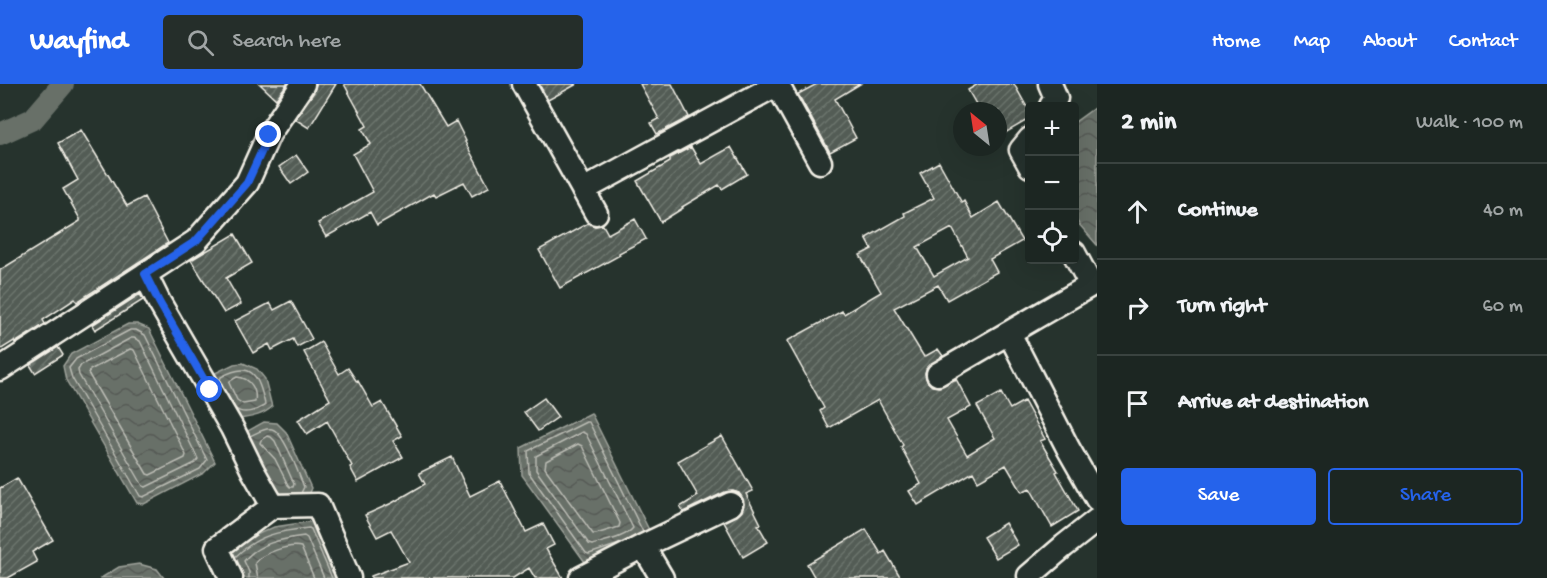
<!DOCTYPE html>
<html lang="en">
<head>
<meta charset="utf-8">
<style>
	body { margin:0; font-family:"Gochi Hand",sans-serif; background:#252e2a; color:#f1f3f6 }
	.controls { position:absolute; right:18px; top:18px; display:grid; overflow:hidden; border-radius:6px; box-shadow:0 6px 24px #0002 }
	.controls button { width:54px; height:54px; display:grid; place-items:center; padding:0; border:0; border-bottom:2px solid #3a4340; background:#1c2622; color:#f1f3f6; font:30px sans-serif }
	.compass { position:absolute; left:953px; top:18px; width:54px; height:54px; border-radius:50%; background:#1c2622; box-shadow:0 6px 24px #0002; rotate:330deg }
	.stop { position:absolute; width:18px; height:18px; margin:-14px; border:4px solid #2563eb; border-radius:50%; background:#fff }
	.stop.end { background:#2563eb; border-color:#fff; box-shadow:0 2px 6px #0008 }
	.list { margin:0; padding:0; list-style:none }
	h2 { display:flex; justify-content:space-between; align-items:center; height:78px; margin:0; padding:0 24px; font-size:26px }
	h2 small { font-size:20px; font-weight:400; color:#a0a5a5 }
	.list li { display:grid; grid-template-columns:39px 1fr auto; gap:18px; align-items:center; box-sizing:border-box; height:96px; padding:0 24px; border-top:2px solid #3a4340 }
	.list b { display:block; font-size:22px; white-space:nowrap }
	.list em { font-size:20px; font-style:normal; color:#a0a5a5 }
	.actions { display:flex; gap:12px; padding:18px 24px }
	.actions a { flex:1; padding:14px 0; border:2px solid #2563eb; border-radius:6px; text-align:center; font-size:21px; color:#2563eb }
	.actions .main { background:#2563eb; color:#fff }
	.icon { flex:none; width:33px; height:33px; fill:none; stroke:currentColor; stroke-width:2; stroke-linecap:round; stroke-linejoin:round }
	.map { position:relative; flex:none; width:1097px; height:494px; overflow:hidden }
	header { display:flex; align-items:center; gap:36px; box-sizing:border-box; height:84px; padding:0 30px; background:#2563eb; color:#fff }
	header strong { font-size:28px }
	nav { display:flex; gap:33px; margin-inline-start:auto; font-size:21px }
	.search { width:420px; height:54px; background:#252e2a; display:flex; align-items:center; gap:15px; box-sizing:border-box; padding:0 21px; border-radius:6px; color:#a0a5a5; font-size:22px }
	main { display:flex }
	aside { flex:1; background:#1c2622 }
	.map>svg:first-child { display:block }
</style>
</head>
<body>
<header>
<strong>Wayfind</strong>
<div class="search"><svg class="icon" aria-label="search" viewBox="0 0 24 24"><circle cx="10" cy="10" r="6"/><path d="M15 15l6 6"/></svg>Search here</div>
<nav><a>Home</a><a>Map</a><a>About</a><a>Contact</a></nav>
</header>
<main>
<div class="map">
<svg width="1097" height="494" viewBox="0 0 1097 494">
	<defs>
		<pattern id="water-waves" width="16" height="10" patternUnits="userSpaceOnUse" patternTransform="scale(1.5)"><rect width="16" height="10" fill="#676f68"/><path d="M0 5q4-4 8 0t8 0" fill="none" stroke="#565a55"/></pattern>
		<pattern id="building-hatch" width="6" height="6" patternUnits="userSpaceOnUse" patternTransform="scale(1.5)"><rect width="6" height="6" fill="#525c55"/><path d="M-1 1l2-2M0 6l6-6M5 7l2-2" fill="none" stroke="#6c746d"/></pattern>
	</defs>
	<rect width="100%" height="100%" fill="#26332d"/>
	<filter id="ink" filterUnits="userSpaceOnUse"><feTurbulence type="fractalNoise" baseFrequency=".0167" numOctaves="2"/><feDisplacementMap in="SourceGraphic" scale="12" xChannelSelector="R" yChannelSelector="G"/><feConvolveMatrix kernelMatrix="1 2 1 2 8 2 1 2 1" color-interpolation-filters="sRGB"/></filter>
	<g filter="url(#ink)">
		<!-- water -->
		<path fill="url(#water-waves)" stroke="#9fa39b" stroke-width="1.5" d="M1097,22V161L1078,139L1074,132L1075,38Z
			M128,240H137L149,245L215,378L204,389L144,420L137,419L66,296L63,282L71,270Z
			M243,279L257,285L265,295L272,323C262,332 251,333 239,335L213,290L234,280Z
			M591,329L650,448L629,463L585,478L522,391L521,364Z
			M264,338L277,339L286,348L311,404L307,413L294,418L277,409L263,382L258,376L246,348Z
			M314,437L339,494H236L227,473L245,456L274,443Z
			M139,480L157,485L164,494H101L119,483Z"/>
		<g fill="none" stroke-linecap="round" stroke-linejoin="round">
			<!-- shore -->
			<path stroke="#bcbdb5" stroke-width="1.5" d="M130,246H136L145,251L207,376L200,385L143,413L140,412L72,294L69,284L76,275Z
				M131,254H134L140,257L198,375L195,379L146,403L143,402L79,291L78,286L81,281Z
				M130,265L134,266L186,371L185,374L150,391L147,390L88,289L90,286Z
				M237,293C251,294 257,306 255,318L243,320L237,316L229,299L230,297Z
				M222,301L220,296L221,293C252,276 258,291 265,320L264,322C256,327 243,331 236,325
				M582,348L586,350L633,444C625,454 604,457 592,461L589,460L536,386V372Z
				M250,352C257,349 265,343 272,345C284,348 299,391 304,403L301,409
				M267,352L271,353L275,357L294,400L293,403H290L288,401L275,375L260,359L261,356Z
				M578,360L582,362L620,439L619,443L596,450H593L545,384L546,377Z
				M619,460L589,470L586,469L529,389L528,367L586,338H589L643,448
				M235,473C258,451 278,447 309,444L311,445L332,494
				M249,494V488L244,477C258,459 282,455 304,452L307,454L324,494
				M258,494L255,479C262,469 289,460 301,463L314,494"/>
			<!-- canal -->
			<path stroke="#676f68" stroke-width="22" d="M0,50L33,35L63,0"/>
		</g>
		<!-- building -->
		<path fill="url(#building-hatch)" stroke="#f4f1e8" stroke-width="1.5" fill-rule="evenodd" d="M260,0H287L276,15Z
			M316,0H336L309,44L295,35L314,8Z
			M344,0H420L446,43L456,37L466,57L465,58L489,103L472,112L464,98L436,112L434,109L377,141L370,128L326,153L318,139L373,108L353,70L371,60L362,45L367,42Z
			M539,0H577L548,16Z
			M640,0H672L689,33L657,50L651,39L659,35Z
			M817,0H860L835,15L856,54L830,68L798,10Z
			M978,0H1014L1029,27V35L998,53V27H980L968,6Z
			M81,46L127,122L144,113L168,159L77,218L75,215L43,236L45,240L15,259L14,257L0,266V186L80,137V135L63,105L78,96L58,59Z
			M691,63L701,80L731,63L747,90L722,105L719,101L682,123L683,124L661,138L637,97L670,78V74Z
			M296,71L308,88L291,100L279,83Z
			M939,78L962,119L964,117L973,134L999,118L1022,157L990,175L997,188L947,216L938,201L894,224L924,273L938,265L943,272L927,283L925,289L927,297L932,302L939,303L956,295L971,323L947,336L967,371L995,354L977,322L1001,309L1010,325L1024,317L1045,355L1040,357L1058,387L1056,388L1078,427L1052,443L1030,404L1022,408L1006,381L978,397L973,388L918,421L909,407L921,400L901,363L903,361L878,316L829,344L820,327L824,324L787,257L842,227L844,230L881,208L860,171L872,165L866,154L905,132L904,129L934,114L920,89ZM952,144L968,173L934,192L917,163Z
			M635,135L646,155L619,169L620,171L560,204L539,166L588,139L595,142L603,141L608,150Z
			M235,150L252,179L226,194L241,220L224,229L191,176Z
			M140,210L143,216L95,246L92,241Z
			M291,217L312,255L297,263L293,255L272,266L269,260L253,269L235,237L270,219L274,226Z
			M321,258L339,290L348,284L357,298L358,297L373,323L382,318L402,352L393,357L403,373L358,398L350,383L352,382L327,337L307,350L298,336L330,316L304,268Z
			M58,263L63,271L35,289L30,281Z
			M544,314L558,333L538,347L524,328Z
			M722,352L753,407L746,410L761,440L758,441L768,458L743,473L724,438L737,432L742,427L744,420L743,415L739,409L733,407L725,408L683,428L680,423L698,412L678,377Z
			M452,373L470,412L500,397L526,448L543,440L554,461L546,465L563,494H535L529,484L513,494H371V492L409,478L391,446L377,453L365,431L392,419L425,400L419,389Z
			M17,394L53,456L32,468L37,478L8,494H0V404Z
			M1005,439L1018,461L996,474L983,453Z
			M866,445L881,470L885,467L901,494H815L807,480Z"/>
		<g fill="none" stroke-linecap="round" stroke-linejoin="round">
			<!-- minor casing -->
			<g stroke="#f4f1e8" stroke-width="27">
				<path id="minor" d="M524,0L596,129
					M777,0L820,78
					M1050,0L1056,14L1051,22
					M1030,55L1021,66L1030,82
					M583,106L778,0
					M145,190L159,218L232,344L253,387L273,422L217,464L231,494
					M1009,249L1068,364L1097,415
					M0,285L196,157L247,99L269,50L303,0
					M938,290L1091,201L1074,169
					M273,422L318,421L349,494
					M643,462L662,494
					M1029,492L1064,462L1097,436
					M581,494L643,462L731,420"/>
			</g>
			<!-- minor -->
			<use href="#minor" stroke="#26332d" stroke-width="22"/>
		</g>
	</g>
	<g fill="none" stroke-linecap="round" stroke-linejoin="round" filter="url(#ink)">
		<!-- route -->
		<path stroke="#2563eb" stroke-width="8" d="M210,306L159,218L145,190L196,157L247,99L269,51"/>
	</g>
</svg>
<div class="controls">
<button>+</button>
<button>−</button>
<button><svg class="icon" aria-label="locate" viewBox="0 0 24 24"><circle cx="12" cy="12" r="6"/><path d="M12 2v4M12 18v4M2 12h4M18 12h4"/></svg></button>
</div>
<svg class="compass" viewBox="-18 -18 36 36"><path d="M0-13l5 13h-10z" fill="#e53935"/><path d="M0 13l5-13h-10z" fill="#a0a5a5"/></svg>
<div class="stop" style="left:210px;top:306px"></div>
<div class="stop end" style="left:269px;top:51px"></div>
</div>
<aside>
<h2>2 min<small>Walk · 100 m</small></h2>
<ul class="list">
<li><svg class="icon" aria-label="ahead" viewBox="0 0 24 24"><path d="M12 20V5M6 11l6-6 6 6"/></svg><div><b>Continue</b></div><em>40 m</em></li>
<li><svg class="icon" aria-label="right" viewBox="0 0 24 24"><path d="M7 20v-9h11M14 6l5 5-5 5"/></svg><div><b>Turn right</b></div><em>60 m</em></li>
<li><svg class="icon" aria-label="arrive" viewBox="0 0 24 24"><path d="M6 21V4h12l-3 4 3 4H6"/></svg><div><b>Arrive at destination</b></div></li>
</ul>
<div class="actions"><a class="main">Save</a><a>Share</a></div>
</aside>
</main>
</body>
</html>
